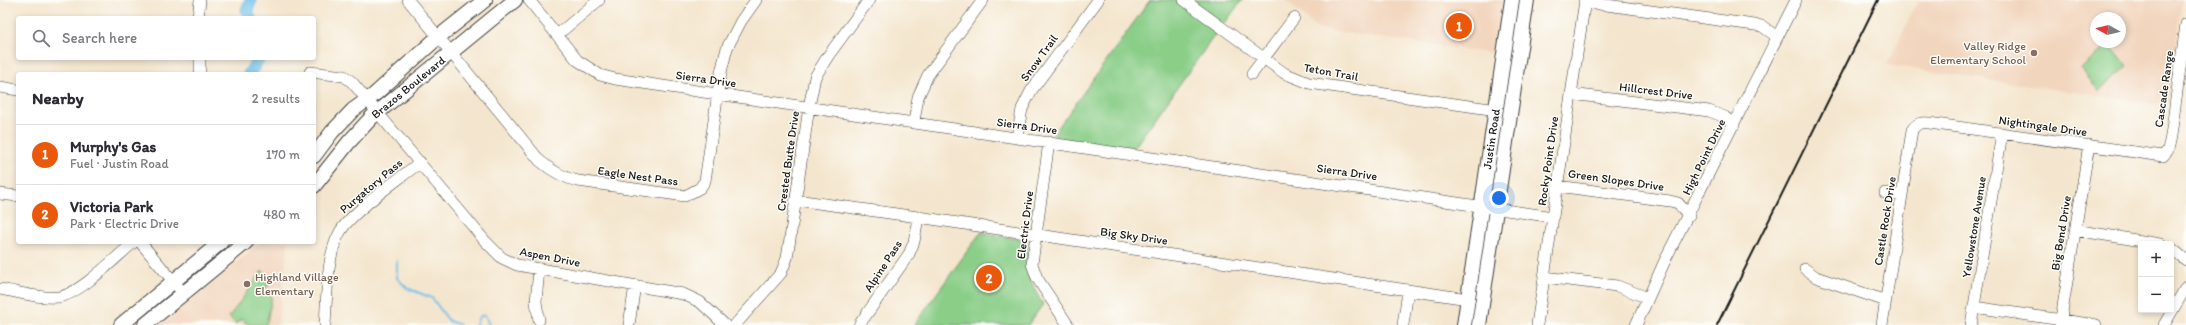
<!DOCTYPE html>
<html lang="en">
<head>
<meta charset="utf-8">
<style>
	body { margin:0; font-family:Itim,sans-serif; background:#f2f2f3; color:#2b2b33 }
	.controls { position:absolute; right:12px; bottom:12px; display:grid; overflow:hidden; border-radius:4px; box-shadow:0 2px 6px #0003 }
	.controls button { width:36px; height:36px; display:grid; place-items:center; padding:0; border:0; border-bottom:1px solid #e1e1e2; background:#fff; color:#2b2b33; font:20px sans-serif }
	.compass { position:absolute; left:2090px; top:12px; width:36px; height:36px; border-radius:50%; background:#fff; box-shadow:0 2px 6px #0003; rotate:278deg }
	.you { position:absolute; left:1499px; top:198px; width:14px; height:14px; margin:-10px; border:3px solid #fff; border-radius:50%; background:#1a73e8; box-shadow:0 0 0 6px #1a73e833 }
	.badge { display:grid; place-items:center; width:26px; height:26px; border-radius:50%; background:#ea580c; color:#fff; font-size:13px; font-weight:700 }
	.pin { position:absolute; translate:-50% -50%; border:2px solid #fff; box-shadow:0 1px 4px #0006 }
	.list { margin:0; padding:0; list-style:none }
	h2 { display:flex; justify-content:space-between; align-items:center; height:52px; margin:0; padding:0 16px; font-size:17px }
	h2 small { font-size:13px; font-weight:400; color:#7c7c81 }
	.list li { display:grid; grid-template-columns:26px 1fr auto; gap:12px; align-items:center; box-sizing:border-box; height:60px; padding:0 16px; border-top:1px solid #e1e1e2 }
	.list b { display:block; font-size:15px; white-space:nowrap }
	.list p { margin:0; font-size:13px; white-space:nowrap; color:#7c7c81 }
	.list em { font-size:13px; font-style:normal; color:#7c7c81 }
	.icon { flex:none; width:22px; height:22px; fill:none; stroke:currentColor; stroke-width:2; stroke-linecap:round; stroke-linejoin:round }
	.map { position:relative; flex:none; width:2186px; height:325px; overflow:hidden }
	.search { position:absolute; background:#fff; box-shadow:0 2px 6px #0003; left:16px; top:16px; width:300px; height:44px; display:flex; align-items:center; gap:10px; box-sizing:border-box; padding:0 14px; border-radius:4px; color:#7c7c81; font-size:15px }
	.panel { position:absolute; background:#fff; box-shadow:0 2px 6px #0003; left:16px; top:72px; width:300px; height:172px; border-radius:4px }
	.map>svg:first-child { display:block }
</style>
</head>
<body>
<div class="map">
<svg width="2186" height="325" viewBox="0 0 2186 325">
	<rect width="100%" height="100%" fill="#fdfcf7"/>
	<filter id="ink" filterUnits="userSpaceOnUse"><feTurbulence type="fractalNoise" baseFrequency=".025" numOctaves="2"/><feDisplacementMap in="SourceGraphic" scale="8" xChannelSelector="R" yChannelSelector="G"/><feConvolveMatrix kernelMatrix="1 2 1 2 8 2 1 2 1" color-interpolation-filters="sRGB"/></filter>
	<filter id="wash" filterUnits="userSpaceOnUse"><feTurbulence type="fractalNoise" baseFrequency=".012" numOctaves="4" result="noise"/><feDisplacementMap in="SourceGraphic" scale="16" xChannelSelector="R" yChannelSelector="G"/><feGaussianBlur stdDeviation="0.9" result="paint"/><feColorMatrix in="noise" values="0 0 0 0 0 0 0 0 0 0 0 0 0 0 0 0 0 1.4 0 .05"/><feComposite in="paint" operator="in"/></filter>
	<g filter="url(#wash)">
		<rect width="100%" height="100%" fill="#f4e6ce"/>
		<!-- built -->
		<path fill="#f2d5bd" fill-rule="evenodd" d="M1286,0H1503L1495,54L1318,29Z
			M1918,0H2182L2168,106L1887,65ZM2096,18H2120V42H2096Z
			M261,242H288L278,325H161Z"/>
		<!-- green -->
		<path fill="#8ace88" stroke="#537552" d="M1150,0H1175L1217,32L1131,152L1050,139Z
			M1190,0H1242L1224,24Z
			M2109,44L2127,66L2099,91L2081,69Z
			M981,232L1028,241C1027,267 1028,282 1043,304L1028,325H914Z
			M262,271L273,278L265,290L272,296L267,322L265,325H249L241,319L236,324L229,317Z"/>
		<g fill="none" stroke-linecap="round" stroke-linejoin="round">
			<!-- stream -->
			<path stroke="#6ebfe9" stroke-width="2" d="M397,260V278L407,288L432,298L449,321L460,325
				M476,325L479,317L485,315L489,325"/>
			<!-- river -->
			<path stroke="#6ebfe9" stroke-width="13" d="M250,18L247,10L251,0
				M249,74L259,58"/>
		</g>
	</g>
	<g filter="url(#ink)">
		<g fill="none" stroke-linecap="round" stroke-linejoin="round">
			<!-- minor casing -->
			<g stroke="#3c3a37" stroke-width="12">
				<path id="minor" d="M408,0L540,161C552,171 563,178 578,181L685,196L700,188L705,181L721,72L727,48L741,21L756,0
					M529,0L577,60L600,75L615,79L1553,217
					M1184,0L1284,73L1309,83L1497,110
					M1584,2L1762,26L1777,37
					M198,18L200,0
					M557,35L599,0
					M310,72L344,76L352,82L485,241L502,258L517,265L683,294L700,302L725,325
					M200,74V58
					M1252,74L1294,18
					M0,87L18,90
					M1571,94L1709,111L1725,117L1734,125
					M914,122L918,97L928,75L983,0
					M1017,137L1022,109L1031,91L1098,0
					M1049,142L1032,264L1037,278L1068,325
					M1557,186L1670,201L1678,203L1689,216
					M1885,193L1902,196
					M0,194L18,196
					M796,200L918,217L1468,299
					M2075,230L2160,244
					M140,242L179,288
					M2171,248L2186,260
					M1805,269L1816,277L1886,301
					M1544,277L1617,286L1648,298
					M0,289C18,292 40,299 58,297C79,295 116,257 134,242
					M1974,307L2096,325
					M539,320L536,302L539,269
					M325,325C327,298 326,256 340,232C351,212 400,179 420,162
					M629,325L635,285
					M735,325L781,273L787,258L790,239L809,107L815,77L828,56L869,0
					M859,325L909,254L914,242L918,217
					M1403,325L1408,291
					M1537,325L1585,0
					M1636,325L1667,256L1796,0
					M1882,325L1912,130C1917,123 1921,122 1929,123L2163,156L2168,150L2171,136L2186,24
					M1971,325L2002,133
					M2060,325L2089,145
					M2164,325L2186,287"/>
			</g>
			<!-- major casing -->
			<g stroke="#3c3a37" stroke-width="16">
				<g id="major">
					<path d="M314,156L332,132L353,110L374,95L436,39L485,0"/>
					<path id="s1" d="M314,186L349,142L372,117L515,0"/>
					<path d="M121,325L221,242"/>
					<path d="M145,325L246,242"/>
					<path id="s2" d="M1464,325L1512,0"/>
					<path d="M1479,325L1527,0"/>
				</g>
			</g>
			<!-- minor -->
			<use href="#minor" stroke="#fff" stroke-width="11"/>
			<!-- major -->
			<use href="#major" stroke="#fff" stroke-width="14"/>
			<!-- rail -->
			<path stroke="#1c1c1c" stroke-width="2" d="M1717,325L1878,0"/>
		</g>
	</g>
	<!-- markers -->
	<g fill="#8d6e63" stroke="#fdfcf7" stroke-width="1.5">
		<circle cx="2034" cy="53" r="4"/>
		<circle cx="247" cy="284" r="4"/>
	</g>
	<g text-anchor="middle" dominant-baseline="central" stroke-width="3" stroke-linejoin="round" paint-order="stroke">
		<!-- education labels -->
		<g font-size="12" fill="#785e54" stroke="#fdfcf7" text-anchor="end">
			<text x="2026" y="46">Valley Ridge<tspan x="2026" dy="14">Elementary School</tspan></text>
			<text x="255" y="277" text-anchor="start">Highland Village<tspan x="255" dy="14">Elementary</tspan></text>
		</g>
		<!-- street labels -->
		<g font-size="12" fill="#1c1c1c" stroke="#fdfcf7">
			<text transform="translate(1039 58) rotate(-54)">Snow Trail</text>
			<text transform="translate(1331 72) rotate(10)">Teton Trail</text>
			<text transform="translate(706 79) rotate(8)">Sierra Drive</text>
			<text stroke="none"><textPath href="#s1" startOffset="137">Brazos Boulevard</textPath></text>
			<text transform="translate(2164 89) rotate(-82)">Cascade Range</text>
			<text transform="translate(1656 91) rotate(7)">Hillcrest Drive</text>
			<text transform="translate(1027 126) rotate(8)">Sierra Drive</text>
			<text transform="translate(2043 126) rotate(8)">Nightingale Drive</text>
			<text stroke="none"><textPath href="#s2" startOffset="188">Justin Road</textPath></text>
			<text transform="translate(1704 157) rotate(-64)">High Point Drive</text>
			<text transform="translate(788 161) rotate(-82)">Crested Butte Drive</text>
			<text transform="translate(1548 161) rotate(-82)">Rocky Point Drive</text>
			<text transform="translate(1347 172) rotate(8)">Sierra Drive</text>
			<text transform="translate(638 176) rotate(8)">Eagle Nest Pass</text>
			<text transform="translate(1616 180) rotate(8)">Green Slopes Drive</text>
			<text transform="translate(371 186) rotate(-40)">Purgatory Pass</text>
			<text transform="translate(1885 221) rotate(-81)">Castle Rock Drive</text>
			<text transform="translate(1025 225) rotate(-83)">Electric Drive</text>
			<text transform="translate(1974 227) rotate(-81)">Yellowstone Avenue</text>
			<text transform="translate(2061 233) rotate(-81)">Big Bend Drive</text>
			<text transform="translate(1134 236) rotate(8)">Big Sky Drive</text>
			<text transform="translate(550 257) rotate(11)">Aspen Drive</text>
			<text transform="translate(883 266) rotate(-57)">Alpine Pass</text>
		</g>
	</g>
</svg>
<div class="controls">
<button>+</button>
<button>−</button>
</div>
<svg class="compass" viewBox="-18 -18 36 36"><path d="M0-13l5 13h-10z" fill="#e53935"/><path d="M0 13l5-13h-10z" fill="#7c7c81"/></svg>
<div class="you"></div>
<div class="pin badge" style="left:1459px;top:26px">1</div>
<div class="pin badge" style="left:989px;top:278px">2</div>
<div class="search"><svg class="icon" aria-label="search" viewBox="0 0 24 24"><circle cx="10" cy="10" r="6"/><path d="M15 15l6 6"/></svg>Search here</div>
<section class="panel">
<h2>Nearby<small>2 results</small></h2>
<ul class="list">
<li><span class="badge">1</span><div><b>Murphy's Gas</b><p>Fuel · Justin Road</p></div><em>170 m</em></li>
<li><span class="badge">2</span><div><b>Victoria Park</b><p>Park · Electric Drive</p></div><em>480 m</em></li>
</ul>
</section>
</div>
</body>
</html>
